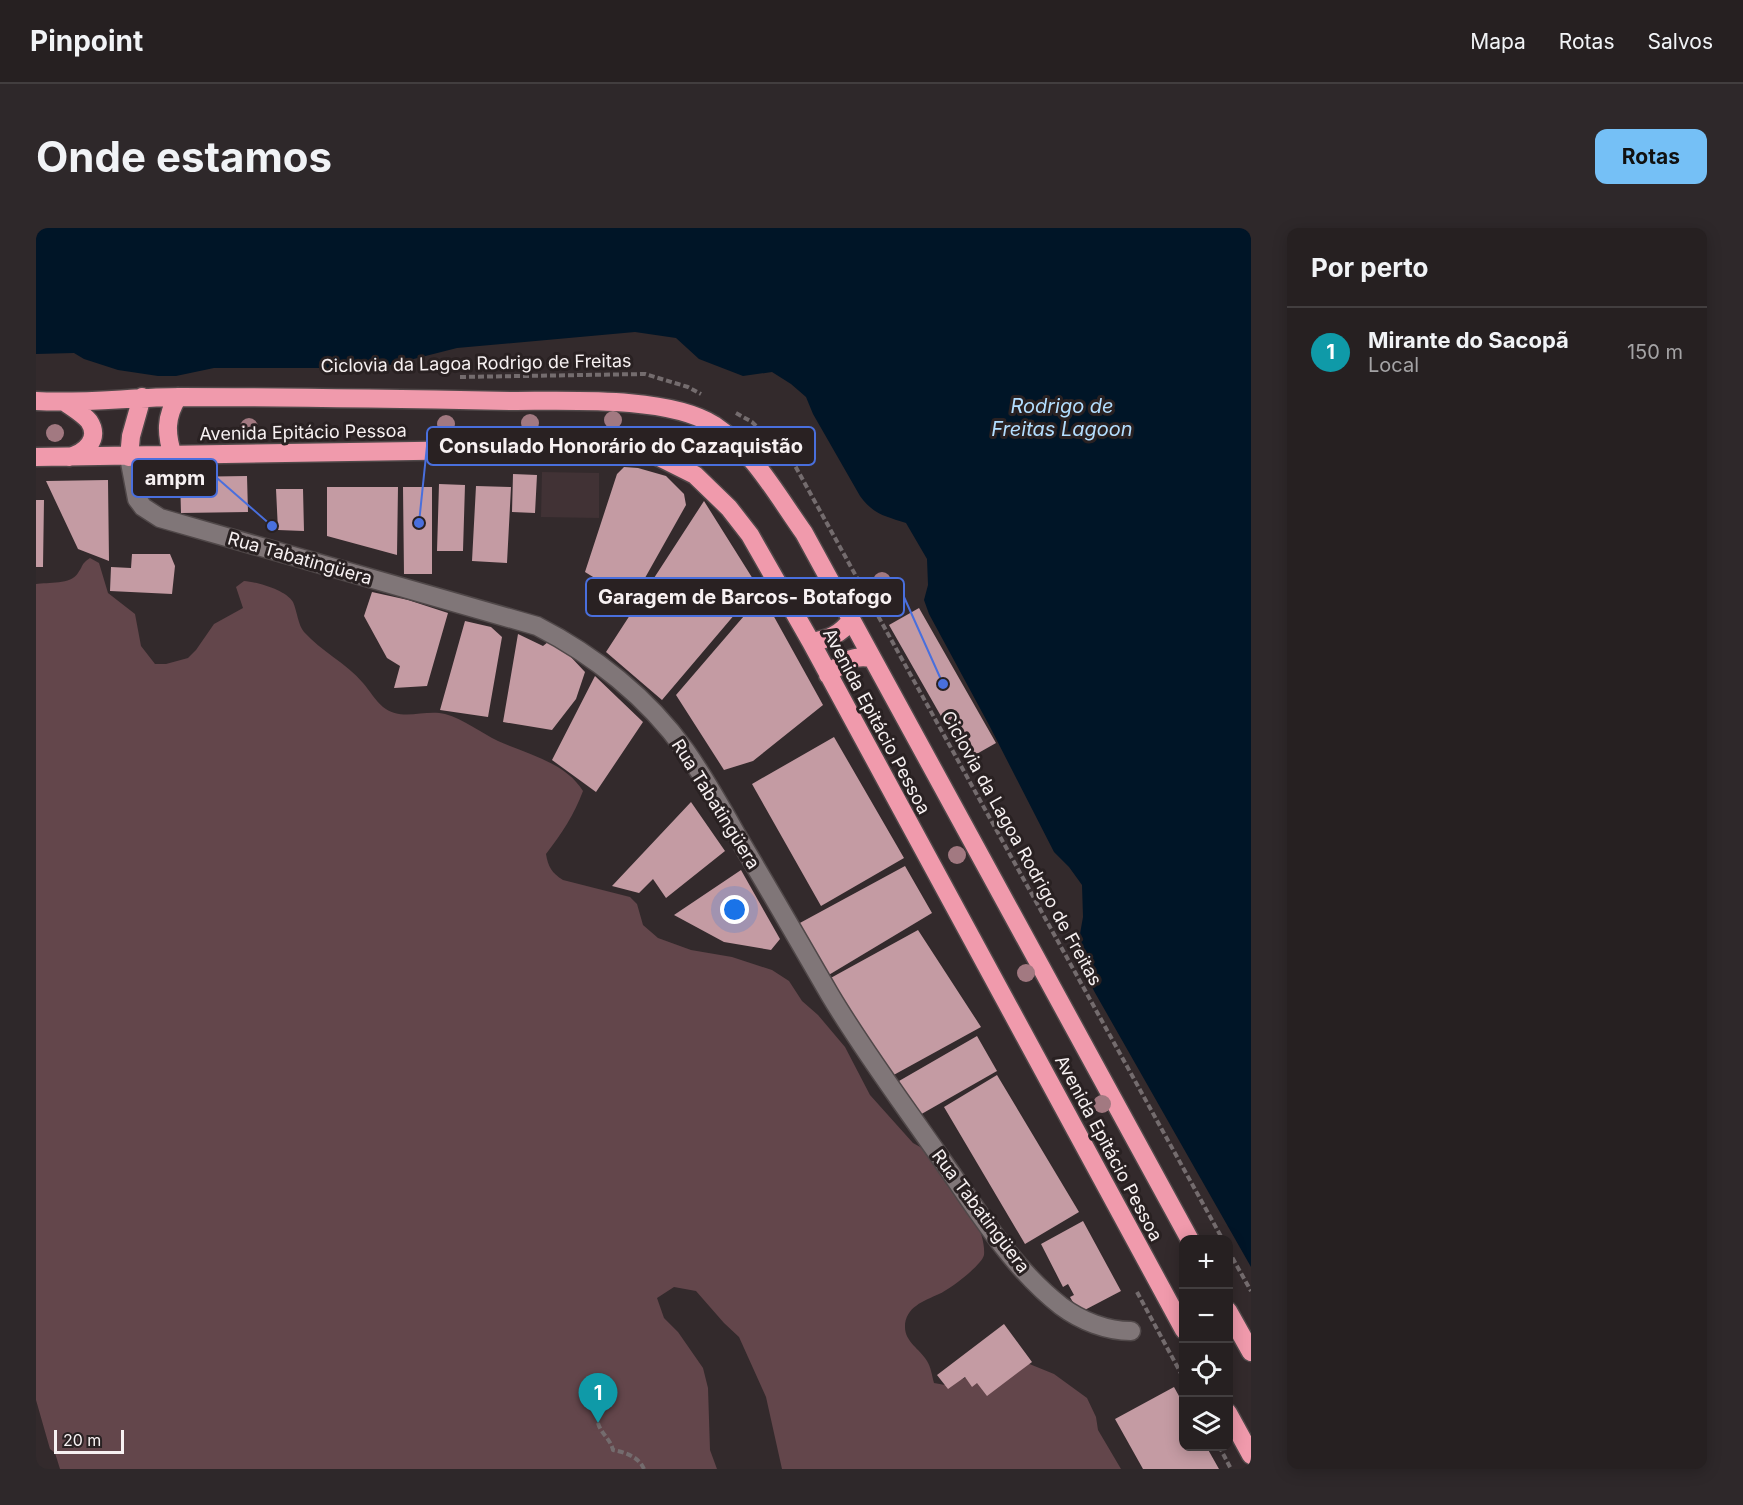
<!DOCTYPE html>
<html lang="pt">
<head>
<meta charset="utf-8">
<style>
	body { margin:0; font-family:Inter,sans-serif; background:#2e282a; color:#f1f3f6 }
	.controls { position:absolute; right:18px; bottom:18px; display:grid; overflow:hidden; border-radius:12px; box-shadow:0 3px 15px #0003 }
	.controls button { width:54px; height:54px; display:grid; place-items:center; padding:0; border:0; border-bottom:2px solid #423e3f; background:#262021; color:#f1f3f6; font:30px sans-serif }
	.scale { position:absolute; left:18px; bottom:15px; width:70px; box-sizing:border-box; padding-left:6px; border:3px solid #f7f1f2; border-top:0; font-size:16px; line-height:21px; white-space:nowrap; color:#f7f1f2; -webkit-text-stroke:4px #292122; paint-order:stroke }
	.you { position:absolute; left:699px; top:682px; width:21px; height:21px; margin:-15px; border:4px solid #fff; border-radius:50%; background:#1a73e8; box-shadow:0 0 0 9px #1a73e833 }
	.badge { display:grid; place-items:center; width:39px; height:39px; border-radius:50%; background:#75c0f6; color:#fff; font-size:20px; font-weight:700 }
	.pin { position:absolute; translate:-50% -50px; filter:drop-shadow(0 2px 3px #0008) }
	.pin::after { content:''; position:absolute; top:32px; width:21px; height:18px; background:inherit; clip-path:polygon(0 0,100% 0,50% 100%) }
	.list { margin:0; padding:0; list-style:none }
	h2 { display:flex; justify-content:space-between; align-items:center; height:78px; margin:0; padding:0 24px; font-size:26px }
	h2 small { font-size:20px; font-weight:400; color:#a4a3a5 }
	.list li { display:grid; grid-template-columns:39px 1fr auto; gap:18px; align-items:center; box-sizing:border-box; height:90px; padding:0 24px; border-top:2px solid #423e3f }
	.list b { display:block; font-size:22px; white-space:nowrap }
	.list p { margin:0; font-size:20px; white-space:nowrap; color:#a4a3a5 }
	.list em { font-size:20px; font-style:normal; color:#a4a3a5 }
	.icon { flex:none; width:33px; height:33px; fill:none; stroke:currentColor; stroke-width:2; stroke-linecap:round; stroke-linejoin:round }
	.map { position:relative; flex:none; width:1215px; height:1241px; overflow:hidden; border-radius:12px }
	header { display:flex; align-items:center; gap:36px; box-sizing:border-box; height:84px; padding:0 30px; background:#262021; border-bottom:2px solid #423e3f }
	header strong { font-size:28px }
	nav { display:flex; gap:33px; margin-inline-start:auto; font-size:21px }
	.intro { display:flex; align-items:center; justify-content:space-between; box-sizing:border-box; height:144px; padding:0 36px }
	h1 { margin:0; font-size:42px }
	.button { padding:15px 27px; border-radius:12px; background:#75c0f6; color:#111; font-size:21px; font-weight:700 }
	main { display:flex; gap:36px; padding:0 36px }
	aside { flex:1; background:#262021; border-radius:12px; box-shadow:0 3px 15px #0003 }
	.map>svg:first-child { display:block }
</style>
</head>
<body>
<header>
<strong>Pinpoint</strong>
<nav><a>Mapa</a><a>Rotas</a><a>Salvos</a></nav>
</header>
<div class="intro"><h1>Onde estamos</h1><a class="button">Rotas</a></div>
<main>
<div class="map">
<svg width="1215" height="1241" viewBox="0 0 1215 1241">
	<rect width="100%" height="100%" fill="#332a2c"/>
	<!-- built -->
	<path fill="#413235" d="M506,244L563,245V290L505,289Z"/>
	<!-- green -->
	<path fill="#63464b" d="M54,330L63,335L72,365L99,386L105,418L119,436H130L152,430L160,422L178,396L207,380L200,359L208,353C221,354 250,362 257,374C261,383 262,397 268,404C285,423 310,435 327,455C334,463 339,472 347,479C366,494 388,481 409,486C428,491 445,505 462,513C491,526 529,534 547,563C538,587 526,605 510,626C512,639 516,645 527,652L594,669L601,676L607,697L622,710L655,722L696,729L736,742L753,753L766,773L782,787L809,819L834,867L877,915L895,925L941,995C945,1004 949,1017 948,1027C946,1037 913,1062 903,1066C888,1073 869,1079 869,1099C869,1114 884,1121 891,1133C895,1139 896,1148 898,1155L909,1157L919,1154L979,1130L1018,1146L1051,1170L1060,1189L1062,1202L1085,1241H746L730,1169L703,1109L688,1095L660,1063L638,1059L621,1070L628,1090L642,1104L667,1140L672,1160L674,1222L681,1241H24L19,1225L14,1221L0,1172V356C12,354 35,357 42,345C48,337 44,337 54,330Z"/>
	<!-- water -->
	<path fill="#001527" d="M0,0H1215V1039L1058,763L1046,737L1042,717L1047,689L1046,657L1033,639L1018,624L953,497L893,386L888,372L892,357L891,331L870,295C849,288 838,287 824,268L777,186L770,169L755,156L736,144L707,148L663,131L640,110L599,104L421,120L354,137L333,140H178L140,148H122L82,142L48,131L38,125L0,126Z"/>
	<!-- building -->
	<path fill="#c49ba3" d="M588,239L602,240L630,248L648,266L650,277L596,373L549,344L581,246Z
		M477,246L501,247L499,285L476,284Z
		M211,248L212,284L145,285L144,249Z
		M72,252L73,333L42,321L10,253Z
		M403,256L429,257L427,323H401Z
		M440,258L475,259L471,335L436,333Z
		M291,259H362L361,327L291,308Z
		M367,259H396V346H368Z
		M240,261H267L268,303L242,302Z
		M0,272H8L7,339H0Z
		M668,273L722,359L626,472L570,424Z
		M96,326H134L139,338L136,366L74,363L75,339L95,340Z
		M336,364L372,372L412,385L391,458L358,460L364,438L351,430L328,388Z
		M726,367L787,477L717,533L688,542L640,467Z
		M883,380L960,515L930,532L853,397Z
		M429,393L455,399L466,409L452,489L404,482Z
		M482,406L507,418L517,410L549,444L540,471L516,502L467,494Z
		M559,448L607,494L560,564L516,532Z
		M798,509L868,630L785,678L716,556Z
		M655,574L689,623L630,670L617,651L603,665L576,658Z
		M869,638L896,685L791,748L762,696Z
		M705,642L744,711L735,722L688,714L638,687Z
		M882,702L945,799L854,849L791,752Z
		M941,808L961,843L882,888L863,853Z
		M961,847L1043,984L989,1016L908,879Z
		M1047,993L1085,1063L1043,1085L1034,1069L1038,1067L1032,1056L1027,1059L1005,1016Z
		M968,1096L996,1134L951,1168L941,1155L936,1159L929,1149L912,1161L901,1147Z
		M1138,1159L1148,1177V1218H1170L1183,1241H1107L1079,1191Z"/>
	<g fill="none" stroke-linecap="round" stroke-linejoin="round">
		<!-- street casing -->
		<g stroke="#504849" stroke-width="21">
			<path id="street" d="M93,229L101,271L107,279L124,290L501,398C558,427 612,470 649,522C669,550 686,581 703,611C734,663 764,715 794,767C828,824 868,877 906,932C942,983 975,1039 1025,1078C1045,1093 1071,1103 1095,1103"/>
		</g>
		<!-- highway casing -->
		<g stroke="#504849" stroke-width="21">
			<path id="highway" d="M0,173C48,176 97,169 145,169C256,169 366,171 477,173C532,173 632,168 678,197C717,223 741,267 768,305L1154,1012
				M30,175C37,180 47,186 53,193C65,211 49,225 33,229
				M137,228C130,206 129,189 142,169
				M0,229L577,220L619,227L659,247L693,280L714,307L775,414L1148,1102
				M93,229L95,208L106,169
				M775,414C793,411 804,407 815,392
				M792,447C806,434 816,427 835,430
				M1192,1083L1215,1124
				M1192,1185L1215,1227"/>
		</g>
		<!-- path -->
		<path stroke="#746c6e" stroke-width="4" stroke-dasharray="6 3" stroke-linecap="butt" d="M424,149L609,146L652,159L665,166
			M700,185L716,194L757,234L1187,1012
			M1192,1022L1215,1063
			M1101,1064L1148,1151
			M562,1195C565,1206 574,1210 577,1222C589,1224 603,1229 608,1241
			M1183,1218L1195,1241"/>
		<!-- street -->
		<use href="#street" stroke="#807678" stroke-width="18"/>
		<!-- highway -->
		<use href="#highway" stroke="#f09aac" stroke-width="18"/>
	</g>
	<!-- trees -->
	<g fill="#a27981">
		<circle cx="577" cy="192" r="9"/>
		<circle cx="494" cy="195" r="9"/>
		<circle cx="410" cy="196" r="9"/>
		<circle cx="213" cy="199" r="9"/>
		<circle cx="19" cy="205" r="9"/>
		<circle cx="846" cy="353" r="9"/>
		<circle cx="921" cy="627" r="9"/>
		<circle cx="990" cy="745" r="9"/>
		<circle cx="1066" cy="876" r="9"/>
	</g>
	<g text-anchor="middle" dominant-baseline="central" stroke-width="6" stroke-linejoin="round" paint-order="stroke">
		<!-- street labels -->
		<g font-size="18" fill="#f7f1f2" stroke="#292122">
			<text transform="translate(440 135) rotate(-1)">Ciclovia da Lagoa Rodrigo de Freitas</text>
			<text transform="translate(267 204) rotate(-1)">Avenida Epitácio Pessoa</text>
			<text transform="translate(264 330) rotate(16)">Rua Tabatingüera</text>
			<text transform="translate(841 493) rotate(62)">Avenida Epitácio Pessoa</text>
			<text transform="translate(680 576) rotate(58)">Rua Tabatingüera</text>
			<text transform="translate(986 620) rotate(61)">Ciclovia da Lagoa Rodrigo de Freitas</text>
			<text transform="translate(1073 920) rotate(62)">Avenida Epitácio Pessoa</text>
			<text transform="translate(945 983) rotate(53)">Rua Tabatingüera</text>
		</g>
		<!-- water labels -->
		<g font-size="20" font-style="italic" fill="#b3deff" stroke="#292122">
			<text x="1026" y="178">Rodrigo de<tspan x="1026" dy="23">Freitas Lagoon</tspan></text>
		</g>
	</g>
	<!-- callouts -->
	<path fill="none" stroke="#496fdd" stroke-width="2" d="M383 295L391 218M236 298L181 250M907 456L868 369"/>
	<g fill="#496fdd" stroke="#292122" stroke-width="2">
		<circle cx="383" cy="295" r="6"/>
		<circle cx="236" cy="298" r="6"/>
		<circle cx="907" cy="456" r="6"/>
	</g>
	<g fill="#292122" stroke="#496fdd" stroke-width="2">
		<rect x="391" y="199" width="388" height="38" rx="6"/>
		<rect x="96" y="231" width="85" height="38" rx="6"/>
		<rect x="550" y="350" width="318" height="38" rx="6"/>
	</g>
	<g font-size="20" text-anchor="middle" font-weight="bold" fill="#f7f1f2">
		<text x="585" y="225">Consulado Honorário do Cazaquistão</text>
		<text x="139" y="257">ampm</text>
		<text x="709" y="376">Garagem de Barcos- Botafogo</text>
	</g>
</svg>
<div class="controls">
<button>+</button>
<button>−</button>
<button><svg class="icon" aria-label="locate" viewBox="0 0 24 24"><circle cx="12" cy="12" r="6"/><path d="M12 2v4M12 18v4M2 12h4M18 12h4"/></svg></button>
<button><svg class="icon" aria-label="layers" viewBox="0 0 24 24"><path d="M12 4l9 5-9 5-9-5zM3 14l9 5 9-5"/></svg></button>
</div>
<div class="scale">20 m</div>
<div class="you"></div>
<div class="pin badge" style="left:562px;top:1195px;background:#0f9aa8">1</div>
</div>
<aside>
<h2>Por perto<small></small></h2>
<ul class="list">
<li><span class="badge" style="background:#0f9aa8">1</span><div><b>Mirante do Sacopã</b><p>Local</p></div><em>150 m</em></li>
</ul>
</aside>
</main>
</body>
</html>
